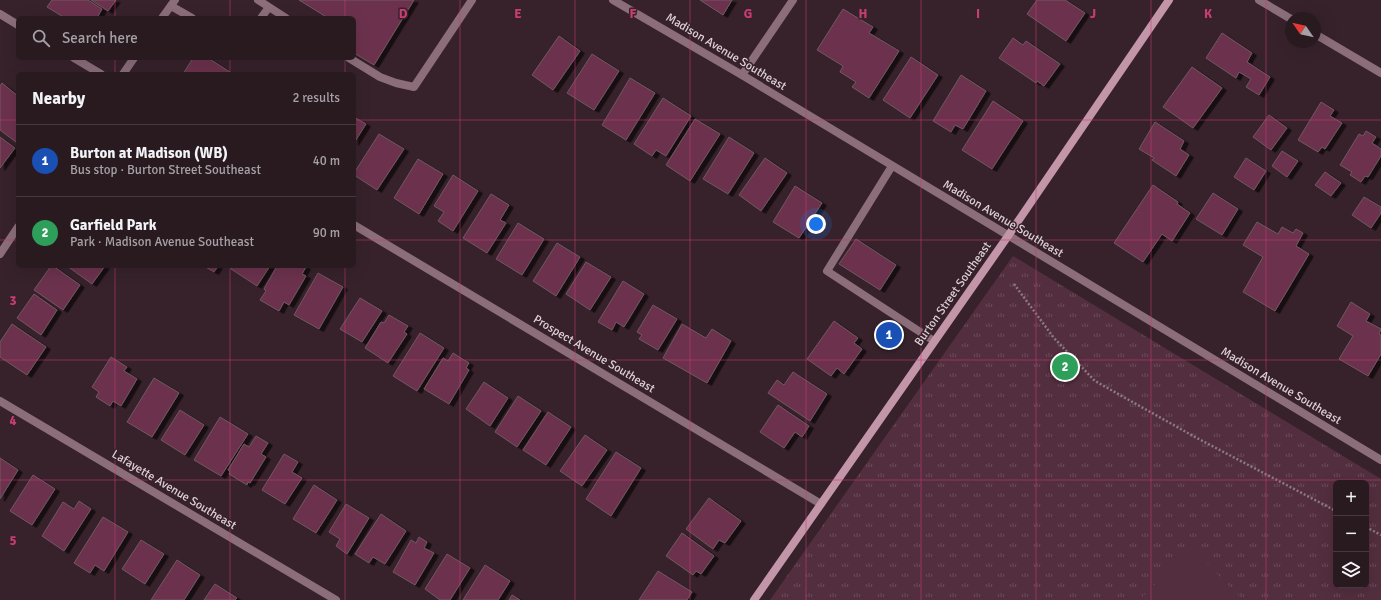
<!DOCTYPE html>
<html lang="en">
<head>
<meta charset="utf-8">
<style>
	body { margin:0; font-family:Signika,sans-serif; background:#312329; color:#f1f3f6 }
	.controls { position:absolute; right:12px; bottom:12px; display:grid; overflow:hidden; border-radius:6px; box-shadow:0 4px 16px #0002 }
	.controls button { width:36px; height:36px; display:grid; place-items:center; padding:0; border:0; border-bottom:1px solid #45383e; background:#291a20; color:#f1f3f6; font:20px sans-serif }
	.compass { position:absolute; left:1285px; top:12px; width:36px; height:36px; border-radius:50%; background:#291a20; box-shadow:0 4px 16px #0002; rotate:304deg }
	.you { position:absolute; left:816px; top:224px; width:14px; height:14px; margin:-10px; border:3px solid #fff; border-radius:50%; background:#1a73e8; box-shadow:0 0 0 6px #1a73e833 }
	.badge { display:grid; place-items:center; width:26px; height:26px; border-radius:50%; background:#db2777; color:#fff; font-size:13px; font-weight:700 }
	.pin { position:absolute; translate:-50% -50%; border:2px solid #fff; box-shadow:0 1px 4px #0006 }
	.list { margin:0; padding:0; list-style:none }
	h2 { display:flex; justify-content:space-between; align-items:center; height:52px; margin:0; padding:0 16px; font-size:17px }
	h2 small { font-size:13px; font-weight:400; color:#a5a1a5 }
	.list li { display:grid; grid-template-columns:26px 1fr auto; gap:12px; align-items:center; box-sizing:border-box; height:72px; padding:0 16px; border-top:1px solid #45383e }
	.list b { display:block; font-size:15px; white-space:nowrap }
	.list p { margin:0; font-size:13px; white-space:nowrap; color:#a5a1a5 }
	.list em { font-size:13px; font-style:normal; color:#a5a1a5 }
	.icon { flex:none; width:22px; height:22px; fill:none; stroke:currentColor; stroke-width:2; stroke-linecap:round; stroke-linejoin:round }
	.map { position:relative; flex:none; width:1381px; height:600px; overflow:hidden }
	.search { position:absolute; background:#291a20; box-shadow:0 4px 16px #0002; left:16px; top:16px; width:340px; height:44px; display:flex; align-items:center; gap:10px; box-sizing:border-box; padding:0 14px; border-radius:6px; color:#a5a1a5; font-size:15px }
	.panel { position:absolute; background:#291a20; box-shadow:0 4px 16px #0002; left:16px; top:72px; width:340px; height:196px; border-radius:6px }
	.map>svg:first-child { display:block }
</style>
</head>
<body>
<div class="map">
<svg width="1381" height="600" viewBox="0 0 1381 600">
	<defs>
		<pattern id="park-tufts" width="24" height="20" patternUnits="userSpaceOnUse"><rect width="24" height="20" fill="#532e3e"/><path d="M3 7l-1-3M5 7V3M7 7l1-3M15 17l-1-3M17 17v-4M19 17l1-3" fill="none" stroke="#6b4b59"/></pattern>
		<filter id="shadow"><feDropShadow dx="4.5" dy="2.5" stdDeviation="0" flood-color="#0009"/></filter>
	</defs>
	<rect width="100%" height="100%" fill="#37222b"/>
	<!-- park -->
	<path fill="url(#park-tufts)" fill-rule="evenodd" d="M1013,256L1381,479V600H770ZM1336,483H1366V585H1336Z"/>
	<!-- pitch -->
	<path fill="#532e3e" d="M1192,549L1243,600H1139Z"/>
	<!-- building -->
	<path fill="#6c334d" stroke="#6f5760" filter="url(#shadow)" d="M52,0H88L102,9L97,18H65L47,7Z
		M91,0H116L108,11Z
		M299,0H414L374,65L354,53V18H328Z
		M700,0H732L723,15Z
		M1037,0H1065L1085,13L1066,41L1027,14Z
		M843,9L873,27L869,33L899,51L869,98L852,87L856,82L840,72L843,66L817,50Z
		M1222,33L1252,53L1247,62L1270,77L1259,95L1246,87L1251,79L1239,72L1236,78L1206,58Z
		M559,36L580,51L553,90L532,75Z
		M1013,38L1023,45L1026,41L1060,64L1044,86L1037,81L1036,83L999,58Z
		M592,54L619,71L594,110L567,93Z
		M911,57L938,75L910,118L883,100Z
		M193,58H208L233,74H183Z
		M1192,67L1222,88L1193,128L1163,107Z
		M961,75L986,91L963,129L955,125L951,132L933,121Z
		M630,78L655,93L626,140L602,125Z
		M2,83L18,96V140L16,142L0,130V86Z
		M663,98L691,116L666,156L656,150L652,156L634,144Z
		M993,101L1023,121L992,169L962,150Z
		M1321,102L1334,110L1330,116L1342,123L1325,149L1322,147L1318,152L1298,140Z
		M1269,115L1287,128L1271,150L1253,137Z
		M354,117L366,124L354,143Z
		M695,119L720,134L690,181L666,165Z
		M1155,122L1184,141L1180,149L1189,155L1176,176L1152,160L1154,158L1139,149Z
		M1366,131L1376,137L1372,143L1381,149V156L1368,177L1365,176L1361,182L1350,175L1352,172L1340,165L1359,134L1363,136Z
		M379,134L404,149L377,190L354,175V173Z
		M0,137L15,148L0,168Z
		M729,137L754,153L728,194L703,179Z
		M1282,151L1298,161L1287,177L1272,166Z
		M765,158L787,173L761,211L739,195Z
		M1246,158L1266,171L1254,190L1234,177Z
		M418,159L443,174L419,214L394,198Z
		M1325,172L1341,183L1331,196L1315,185Z
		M453,175L478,191L453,231L438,221L444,212L434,206Z
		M1153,185L1178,202L1177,204L1190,213L1172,241L1162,234L1143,262L1114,243Z
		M795,186L822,203L799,238L773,222Z
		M1213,193L1238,209L1222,235L1196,219Z
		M491,194L509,205L500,220L506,223L487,253L463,238Z
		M1364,197L1381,207V213L1371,228L1352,215Z
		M1257,222L1278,234L1282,227L1293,233L1296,229L1303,233L1296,246L1309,254L1275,311L1243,292L1263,257L1243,245Z
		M518,223L544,239L522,275L496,259Z
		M856,239L896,265L880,290L839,264Z
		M557,243L580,257L556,296L533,281Z
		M586,262L611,277L590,310L566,294Z
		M51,266H53L80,285L63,310L34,290Z
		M67,266H105L92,284Z
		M204,266H218L214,272Z
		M233,266H270L257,286L231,269Z
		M277,266H304L306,267L302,274L306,276L289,305L284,302L279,311L260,300L266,291L264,289Z
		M318,273L343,287L319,329L294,315Z
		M623,281L644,294L624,327L616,322L612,330L598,322Z
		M34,294L57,310L41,335L17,318Z
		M360,298L382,311L362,342L340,329Z
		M1351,302L1370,314L1366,321L1381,329L1379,334L1381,335V354L1368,376L1339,359L1353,336L1337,326Z
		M653,305L677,319L658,350L639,339L642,335L637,332Z
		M389,315L408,326L404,332L407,334L388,363L365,348L381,322L384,323Z
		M834,321L858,338L854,343L862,349L844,374L837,368L831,376L807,359Z
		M12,324L46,347L27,375L0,357V342Z
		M682,324L706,338L712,329L731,341L707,383L663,358Z
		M420,333L444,348L417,391L393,376Z
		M453,353L469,363L466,368L469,370L449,404L424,389L443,358L448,361Z
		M111,357L127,367L124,371L137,379L121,406L113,401L110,406L96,397L99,392L92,387Z
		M793,372L827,394L810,421L768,393L777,380L784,385Z
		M154,378L179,393L152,437L127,422Z
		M484,382L508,398L490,426L466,409Z
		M518,396L541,411L517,447L495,432Z
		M778,405L809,426L802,437L795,432L784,448L760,432Z
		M180,410L204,425L185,455L161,440Z
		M548,412L571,427L546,465L523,450Z
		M220,417L248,434L221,476L194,460Z
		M585,435L607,450L582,486L560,471Z
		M256,436L268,443L261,454L266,457L250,483L248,482L247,485L229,474L230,472L228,470L244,444L249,447Z
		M616,452L641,468L611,516L586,499Z
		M284,454L298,462L292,472L302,478L285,504L262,490Z
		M0,458L18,470L0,499Z
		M33,475L55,489L32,525L10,511Z
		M314,485L337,500L316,533L293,519Z
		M709,498L741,521L725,543L719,540L713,549L686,529Z
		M79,501L91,509L64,551L42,536L63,502L74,509Z
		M346,504L369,518L347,554L336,546L340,539L329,532Z
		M381,514L406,531L385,564L373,557L369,563L355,554Z
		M103,517L128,532L104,571L95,565L90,573L74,563Z
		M682,533L714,556L701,574L696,571L693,575L666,556Z
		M419,537L427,542L424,548L434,553L415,585L393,572L411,540L416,543Z
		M141,540L164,554L145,584L122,569Z
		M447,554L470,568L450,600H440L425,589Z
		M177,560L200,575L184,600H151Z
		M485,565L510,581L498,600H463Z
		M658,571L692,592L687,600H639Z
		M215,584L237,598L235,600H204Z
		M512,595L520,600H509Z"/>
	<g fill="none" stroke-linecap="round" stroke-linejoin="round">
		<!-- path -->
		<path stroke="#8c7a82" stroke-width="2.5" stroke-dasharray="2 2" stroke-linecap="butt" d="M1014,284L1054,338L1095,381L1195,437L1336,511
			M1366,527L1381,535"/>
		<!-- service -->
		<path stroke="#8b6e7a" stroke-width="8" d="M258,0L269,7
			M171,6L192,18
			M261,18L269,7L286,18
			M349,58L380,77L396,83L414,87L472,0
			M892,166L827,271L934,341"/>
		<!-- minor -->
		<path stroke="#8b6e7a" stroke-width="8" d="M1259,0L1291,19
			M0,14L18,25
			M162,18L175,0
			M1315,34L1381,73
			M74,58L101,74
			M123,74L134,58
			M742,75L793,0
			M354,225L821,504
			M0,254L18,227
			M0,401L336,600"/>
		<!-- tertiary -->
		<path stroke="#8b6e7a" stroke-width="8" d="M613,0L742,75L1381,460"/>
		<!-- secondary -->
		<path stroke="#c395a8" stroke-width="8" d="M754,600L1008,236L1169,0"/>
	</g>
	<!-- grid -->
	<path fill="none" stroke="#c83d74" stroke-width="1" stroke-opacity="0.55" d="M115,0V18M230,0V18M345,0V18M460,0V600M575,0V600M690,0V600M806,0V600M921,0V600M1036,0V600M1151,0V600M1266,0V600M115,58V74M230,58V74M345,58V74M0,120H18M354,120H1381M0,240H18M354,240H1381M115,266V600M230,266V600M345,266V600M0,360H1381M0,480H1381"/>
	<g text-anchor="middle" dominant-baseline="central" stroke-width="3" stroke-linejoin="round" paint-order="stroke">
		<!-- street labels -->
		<g font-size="12" fill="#dfd0d6" stroke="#37222b">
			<text transform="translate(726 52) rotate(31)">Madison Avenue Southeast</text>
			<text transform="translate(1003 219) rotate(31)">Madison Avenue Southeast</text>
			<text transform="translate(953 294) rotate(-55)">Burton Street Southeast</text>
			<text transform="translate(594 354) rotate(31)">Prospect Avenue Southeast</text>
			<text transform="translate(1281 386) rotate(31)">Madison Avenue Southeast</text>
			<text transform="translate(174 490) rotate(31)">Lafayette Avenue Southeast</text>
		</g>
	</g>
	<g font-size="13" text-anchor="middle" font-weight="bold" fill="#c83d74" stroke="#37222b" stroke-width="3" stroke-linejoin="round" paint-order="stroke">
		<text x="403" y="18">D</text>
		<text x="518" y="18">E</text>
		<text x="633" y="18">F</text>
		<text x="748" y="18">G</text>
		<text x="863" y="18">H</text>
		<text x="978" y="18">I</text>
		<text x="1093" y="18">J</text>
		<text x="1208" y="18">K</text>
		<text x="13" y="305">3</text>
		<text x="13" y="425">4</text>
		<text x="13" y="545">5</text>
	</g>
</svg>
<div class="controls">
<button>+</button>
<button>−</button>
<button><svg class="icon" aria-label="layers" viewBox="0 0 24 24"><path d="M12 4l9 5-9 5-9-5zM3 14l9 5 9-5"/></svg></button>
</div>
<svg class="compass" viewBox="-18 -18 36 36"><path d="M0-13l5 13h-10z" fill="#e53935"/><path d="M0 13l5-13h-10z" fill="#a5a1a5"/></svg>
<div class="you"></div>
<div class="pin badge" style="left:889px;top:335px;background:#1a4fb4">1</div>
<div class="pin badge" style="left:1065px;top:367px;background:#2e9e5b">2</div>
<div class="search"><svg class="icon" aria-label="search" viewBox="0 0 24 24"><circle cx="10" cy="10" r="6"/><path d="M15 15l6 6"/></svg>Search here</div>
<section class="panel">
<h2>Nearby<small>2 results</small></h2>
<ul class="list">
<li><span class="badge" style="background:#1a4fb4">1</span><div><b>Burton at Madison (WB)</b><p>Bus stop · Burton Street Southeast</p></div><em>40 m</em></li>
<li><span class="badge" style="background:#2e9e5b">2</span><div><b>Garfield Park</b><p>Park · Madison Avenue Southeast</p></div><em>90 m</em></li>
</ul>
</section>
</div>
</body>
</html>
